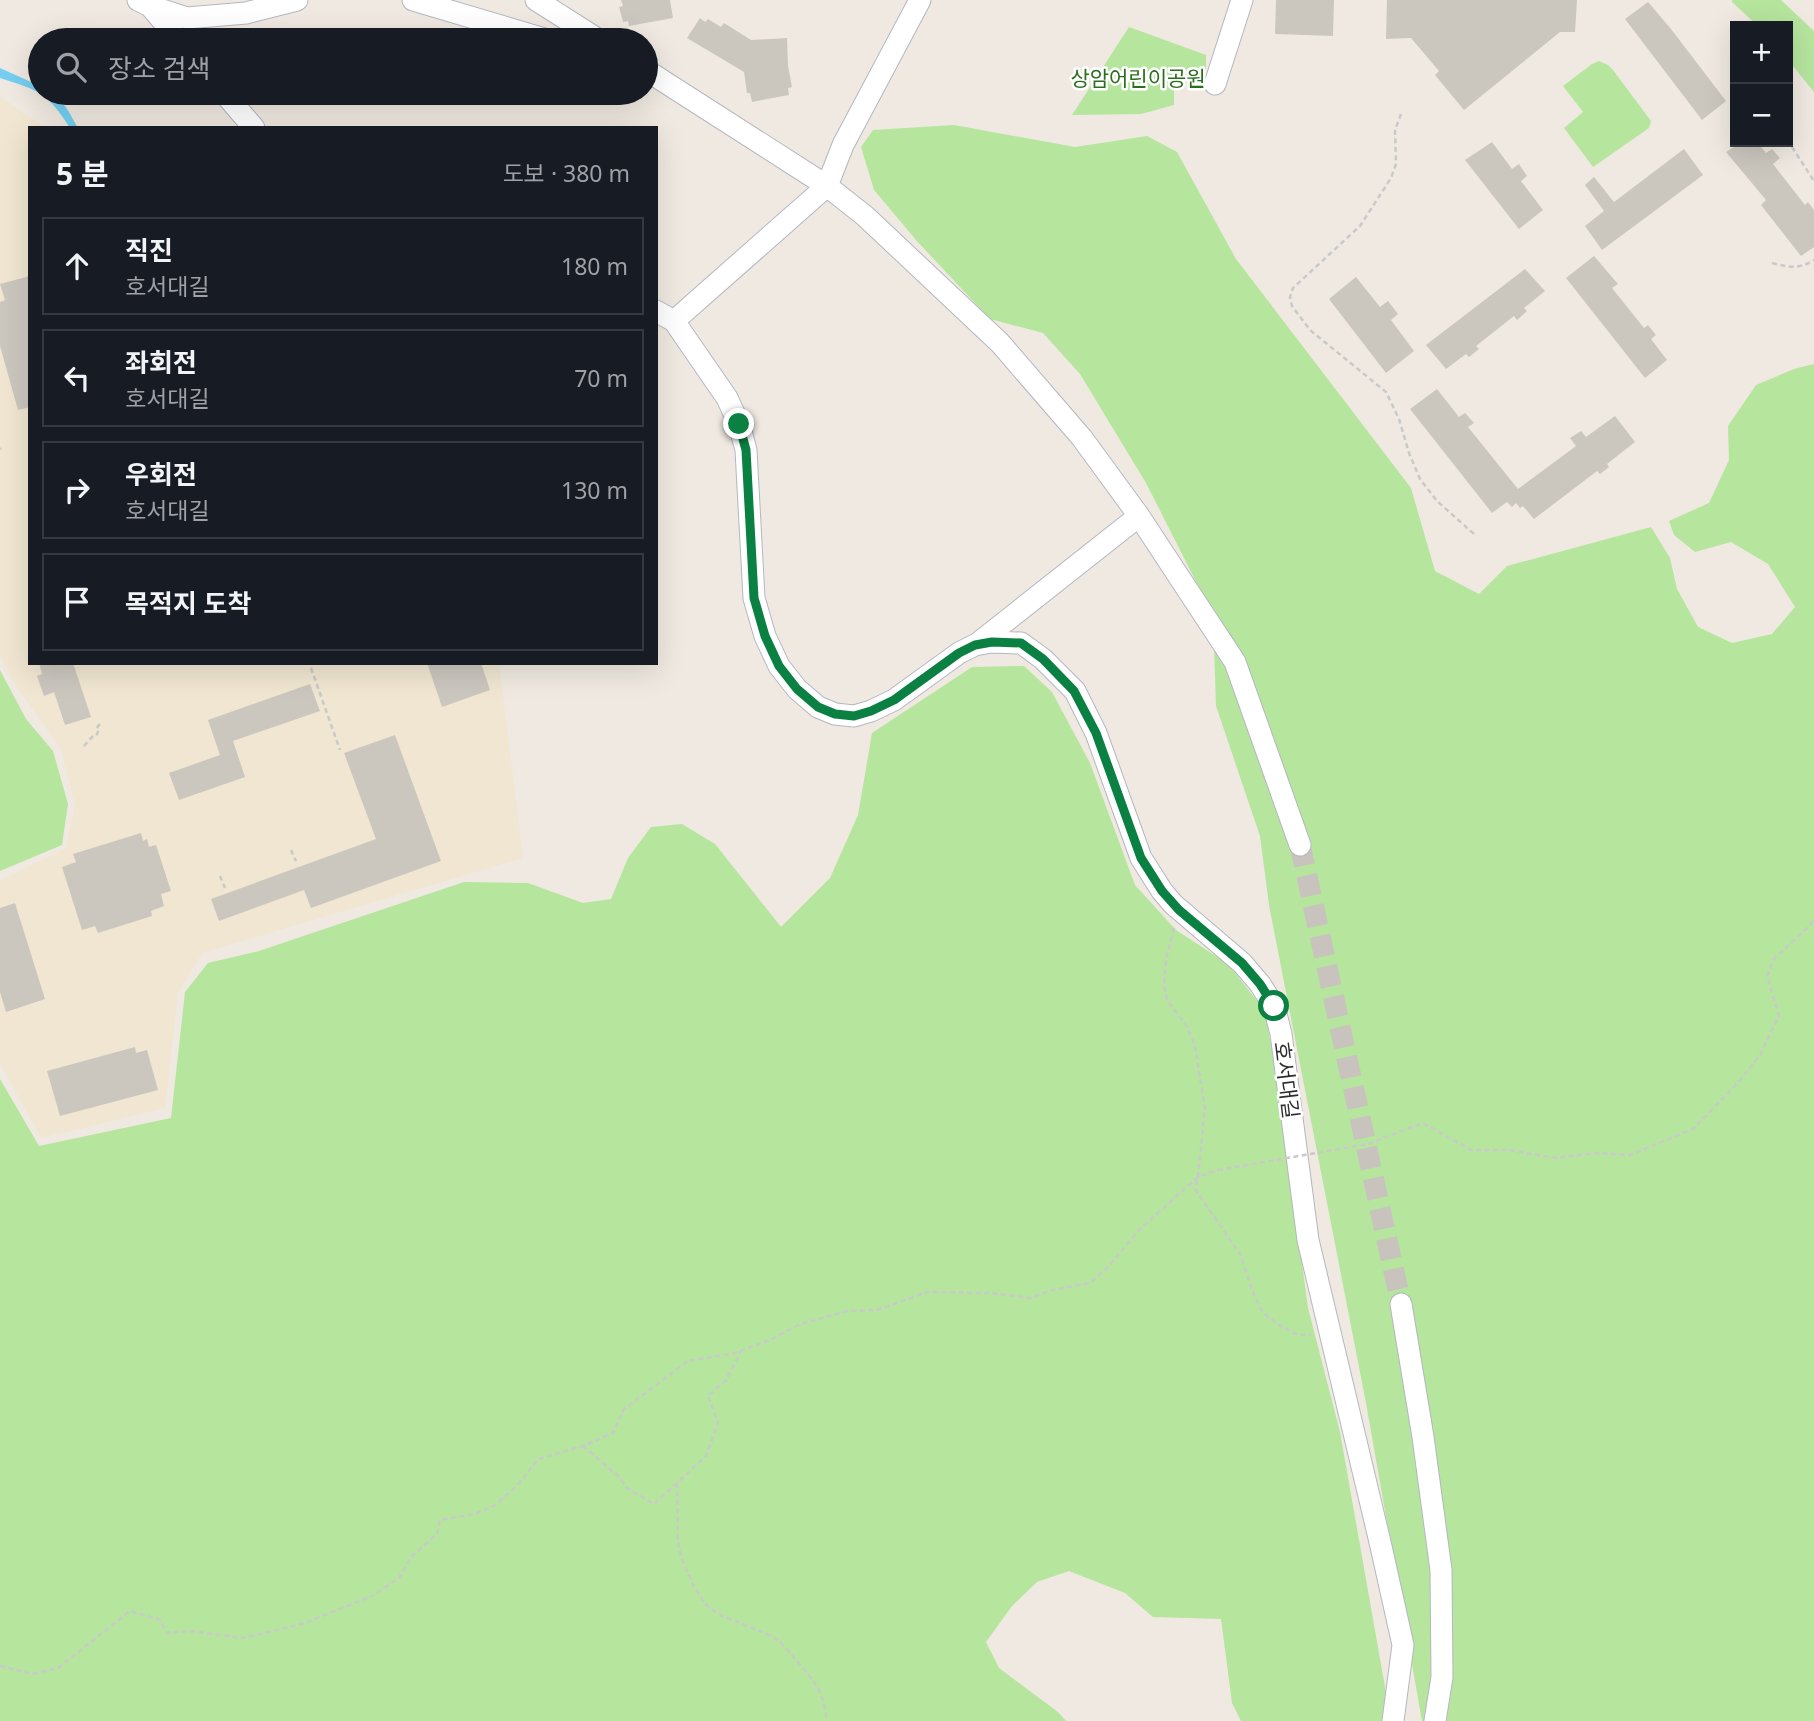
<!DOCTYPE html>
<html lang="ko">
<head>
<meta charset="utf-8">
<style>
	body { margin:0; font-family:"Noto Sans","Noto Sans KR",sans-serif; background:#242831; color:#f1f3f6 }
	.controls { position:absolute; right:21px; top:21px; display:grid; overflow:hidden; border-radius:0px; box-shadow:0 7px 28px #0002 }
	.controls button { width:63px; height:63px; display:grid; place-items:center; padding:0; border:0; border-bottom:2px solid #363941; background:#171b24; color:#f1f3f6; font:35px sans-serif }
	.stop { position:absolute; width:21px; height:21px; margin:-16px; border:5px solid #0b8043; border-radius:50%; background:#fff }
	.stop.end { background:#0b8043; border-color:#fff; box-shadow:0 2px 7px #0008 }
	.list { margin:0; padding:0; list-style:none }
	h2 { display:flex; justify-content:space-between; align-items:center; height:91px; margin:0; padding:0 28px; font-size:30px }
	h2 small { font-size:23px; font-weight:400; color:#9ea1a6 }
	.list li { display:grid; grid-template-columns:46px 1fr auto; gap:21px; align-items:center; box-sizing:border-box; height:98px; margin:0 14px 14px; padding:0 14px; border:2px solid #363941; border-radius:0px }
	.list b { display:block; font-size:26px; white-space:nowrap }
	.list p { margin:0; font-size:23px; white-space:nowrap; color:#9ea1a6 }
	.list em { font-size:23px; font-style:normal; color:#9ea1a6 }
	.icon { flex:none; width:38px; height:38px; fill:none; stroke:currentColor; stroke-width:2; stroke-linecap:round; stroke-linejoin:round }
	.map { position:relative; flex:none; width:1814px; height:1721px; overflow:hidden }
	.search { position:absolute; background:#171b24; box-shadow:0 7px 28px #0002; left:28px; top:28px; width:630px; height:77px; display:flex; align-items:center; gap:18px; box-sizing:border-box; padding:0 24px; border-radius:38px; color:#9ea1a6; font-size:26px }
	.panel { position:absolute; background:#171b24; box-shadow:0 7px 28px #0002; left:28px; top:126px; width:630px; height:539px; border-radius:0px }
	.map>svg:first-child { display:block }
</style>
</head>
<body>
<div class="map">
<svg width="1814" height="1721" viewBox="0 0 1814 1721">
	<rect width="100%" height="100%" fill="#efe9e1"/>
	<!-- education -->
	<path fill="#f0e6d1" d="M0,96L45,128H30V663H499L523,858L202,953L178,993L165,1108L41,1138L0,1063V881L66,848L75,805L61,749L14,683L0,656Z"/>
	<!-- green -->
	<path fill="#b6e59e" d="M1732,0H1781L1814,31V92L1788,60V26H1758L1732,2Z
		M1129,27L1206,55V70L1174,69V105L1141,114L1072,115Z
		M1599,61L1608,65L1613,70L1651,121L1649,128L1593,167L1564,128L1583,112L1563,86L1592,64Z
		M954,125L1075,147L1147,136L1177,152L1236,259L1411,488L1435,571L1479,594L1507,566L1651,527L1670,558L1677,589L1698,627L1732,643L1772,634L1795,607L1768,564L1731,542L1695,552L1674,535L1669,521L1709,503L1729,460L1728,426L1756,385L1794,369L1814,364V1721H1422L1366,1403L1269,905L1260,836L1216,706L1213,615L1146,483L1080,374L1043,333L990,319L916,240L874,190L861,147L873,130Z
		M1024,666L1052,692L1090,763L1135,885L1176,930L1228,964L1265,1011L1278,1086L1308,1308L1340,1432L1391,1721H1241L1232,1703L1221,1619L1153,1617L1125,1593L1069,1571L1037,1582L1012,1606L986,1642L999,1668L1058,1712L1066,1721H0V1079L39,1146L171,1118L185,992L208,963L259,951L464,882L528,883L583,903L611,899L628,858L651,827L682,824L715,844L781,927L830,878L858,815L872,733L972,667Z
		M0,670L26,719L53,751L68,804L62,845L0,871Z"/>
	<!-- water -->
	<path fill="#75cff0" d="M0,68L40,86V93C62,93 68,111 78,128H70C48,93 38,90 0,78Z"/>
	<!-- building -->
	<path fill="#cbc7bf" d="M621,0H670L673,18L629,26L628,21L623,22L619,7L623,6Z
		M1276,0H1334L1333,36L1275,34Z
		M1387,0H1577L1575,32H1560L1464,110L1435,75L1439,71L1411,38L1386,39Z
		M1648,2L1671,29L1726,101L1702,120L1625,19Z
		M700,18L705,22L708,19L721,27L724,23L751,40L787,38L788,66L792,87L788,88L789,95L752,102L750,93H747L744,72L687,38Z
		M1492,142L1512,169L1519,164L1527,176L1521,181L1543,210L1519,229L1465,160Z
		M1741,142H1757L1766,153L1772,149L1780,158L1773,164L1805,205L1808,202L1814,210V247L1801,256L1761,205L1766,200L1726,152Z
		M1684,149L1703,175L1602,250L1585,226L1604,211L1585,185L1594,177L1614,202Z
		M1594,256L1618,284L1612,288L1644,328L1648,325L1656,335L1651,339L1667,360L1645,378L1566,278Z
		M1525,269L1545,291L1524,308L1527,311L1517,320L1514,316L1476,346L1479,349L1469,357L1466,354L1446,369L1426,345Z
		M30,276V407L18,410L0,346V302L5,300L0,284Z
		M1356,277L1380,307L1388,301L1398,314L1391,320L1414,351L1386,373L1329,299Z
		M1437,389L1459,417L1465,413L1474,423L1468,427L1518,489L1576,446L1570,438L1581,431L1586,437L1615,416L1635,442L1607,464L1609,467L1600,474L1597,471L1534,519L1523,506L1520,508L1516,503L1512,507L1507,502L1492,513L1410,409Z
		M39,663H73L91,717L65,725L54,692L44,696L37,676L42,674Z
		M427,663H481L490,690L442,707Z
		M310,684L320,711L233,741L245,777L179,800L169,773L220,755L208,720Z
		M395,735L441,861L311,908L304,890L219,921L211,899L376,839L344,753Z
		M141,833L143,841L147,839L149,847L156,845L171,891L161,894L164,906L151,911L152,916L98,933L95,926L82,930L62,867L76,862L73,854Z
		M15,903L45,999L6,1012L0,992V908Z
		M135,1047L136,1053L147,1050L158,1090L60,1116L47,1071Z"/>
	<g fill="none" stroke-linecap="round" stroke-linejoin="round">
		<!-- minor-tunnel -->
		<path stroke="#c8c4bd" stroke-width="21" stroke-dasharray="21 10" stroke-linecap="butt" d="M1300,845L1401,1304"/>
		<!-- minor casing -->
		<g stroke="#b4b7c1" stroke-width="23">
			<path id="minor" d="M138,0L150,6L187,18L246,13L297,0
				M413,0L548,40
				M536,0L599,40
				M150,6L179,40
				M646,70L827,186L865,216L1000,343L1082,438L1139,516L1235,662L1300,845
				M1215,84L1242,0
				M224,93L254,128
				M656,311L674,321L727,398L739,424L746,450L754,598L765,636L779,666L797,689L818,707L835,714L854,716L871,711L894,700L959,653L975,645L992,642L1021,643L1043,659L1075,691L1096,733L1141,858L1162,891L1173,904L1242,963L1260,984L1274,1006L1281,1034L1308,1240L1380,1542L1403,1645L1393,1721
				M674,321L827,186L843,145L920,0
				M977,644L1139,516
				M1401,1304L1423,1437L1441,1570L1442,1677L1435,1721"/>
		</g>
		<!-- path -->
		<path stroke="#c9c9c9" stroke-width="2.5" stroke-dasharray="5 3.5" stroke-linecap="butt" d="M1401,114L1395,130L1396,164L1391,178L1360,226L1293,288L1290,297L1292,306L1310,330L1386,392L1399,419L1409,453L1420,479L1437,501L1474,534
			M1792,147L1814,181
			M1772,263C1789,267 1798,270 1814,260
			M0,449L1,448
			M311,668L340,750
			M84,746L92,737L96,736L98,732L96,729L100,724
			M291,850L296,861
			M220,876L225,888
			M1174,928L1166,959L1164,986L1167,1000L1186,1025L1195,1046L1205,1108L1198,1177L1195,1189L1240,1254L1255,1297L1263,1313L1282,1327L1298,1335H1311
			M1368,1144L1423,1123L1471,1150H1509L1555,1158L1597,1153L1630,1155L1693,1129L1737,1084L1760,1055L1779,1015L1767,976L1773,960L1806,929L1814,920
			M583,1446L619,1477L627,1488L654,1504L706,1456L718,1423L708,1396L726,1380L741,1351
			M677,1483L678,1542L681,1557L694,1587L706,1605L720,1615L765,1633L778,1640L786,1648L811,1678L819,1690L823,1700L827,1721
			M0,1666L33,1674L58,1668L130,1611L160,1620L167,1633L190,1631L244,1638L305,1623L372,1596L399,1578L412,1556L437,1534L440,1520L475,1514L495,1505L517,1486L538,1459L583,1446L613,1433L624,1409L688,1361L735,1353L770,1340L798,1325L847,1311L877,1310L927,1292L991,1293L1031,1298L1048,1291L1090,1283L1109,1266L1141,1228L1198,1177L1218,1170"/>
		<!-- minor -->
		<use href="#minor" stroke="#fff" stroke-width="21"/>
		<!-- path-bridge -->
		<path stroke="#c9c9c9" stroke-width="2.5" stroke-dasharray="5 3.5" stroke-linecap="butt" d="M1218,1170L1368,1144"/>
	</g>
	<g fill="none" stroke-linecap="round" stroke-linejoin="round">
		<!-- route -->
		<path stroke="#0b8043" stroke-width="9" d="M739,424L746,450L754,598L765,636L779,666L797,689L818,707L835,714L854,716L871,711L894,700L959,653L975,645L992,642L1021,643L1043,659L1074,691L1096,733L1141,858L1162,891L1179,910L1242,963L1260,984L1274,1006"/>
	</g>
	<g text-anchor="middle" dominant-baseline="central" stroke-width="5" stroke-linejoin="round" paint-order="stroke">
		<!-- park labels -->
		<g font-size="21" fill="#2c6e1b" stroke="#fff">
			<text x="1138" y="78">상암어린이공원</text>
		</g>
		<!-- street labels -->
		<g font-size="21" fill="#2e2e2e" stroke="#fff">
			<text transform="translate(1287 1080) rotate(83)">호서대길</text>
		</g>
	</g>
</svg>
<div class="controls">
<button>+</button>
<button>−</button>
</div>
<div class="stop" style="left:1274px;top:1006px"></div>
<div class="stop end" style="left:739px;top:424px"></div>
<div class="search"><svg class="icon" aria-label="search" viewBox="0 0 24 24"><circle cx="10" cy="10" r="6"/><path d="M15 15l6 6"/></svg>장소 검색</div>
<section class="panel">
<h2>5 분<small>도보 · 380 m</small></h2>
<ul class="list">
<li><svg class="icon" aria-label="ahead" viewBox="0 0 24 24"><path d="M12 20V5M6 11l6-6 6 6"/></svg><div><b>직진</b><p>호서대길</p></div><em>180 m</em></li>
<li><svg class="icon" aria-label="left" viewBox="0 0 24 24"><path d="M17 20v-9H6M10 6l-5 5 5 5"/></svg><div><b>좌회전</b><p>호서대길</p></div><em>70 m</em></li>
<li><svg class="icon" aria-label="right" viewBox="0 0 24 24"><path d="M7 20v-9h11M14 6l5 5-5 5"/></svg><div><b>우회전</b><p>호서대길</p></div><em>130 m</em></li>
<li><svg class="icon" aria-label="arrive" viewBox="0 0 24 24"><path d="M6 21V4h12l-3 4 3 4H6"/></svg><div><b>목적지 도착</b></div></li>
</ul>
</section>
</div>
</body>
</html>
